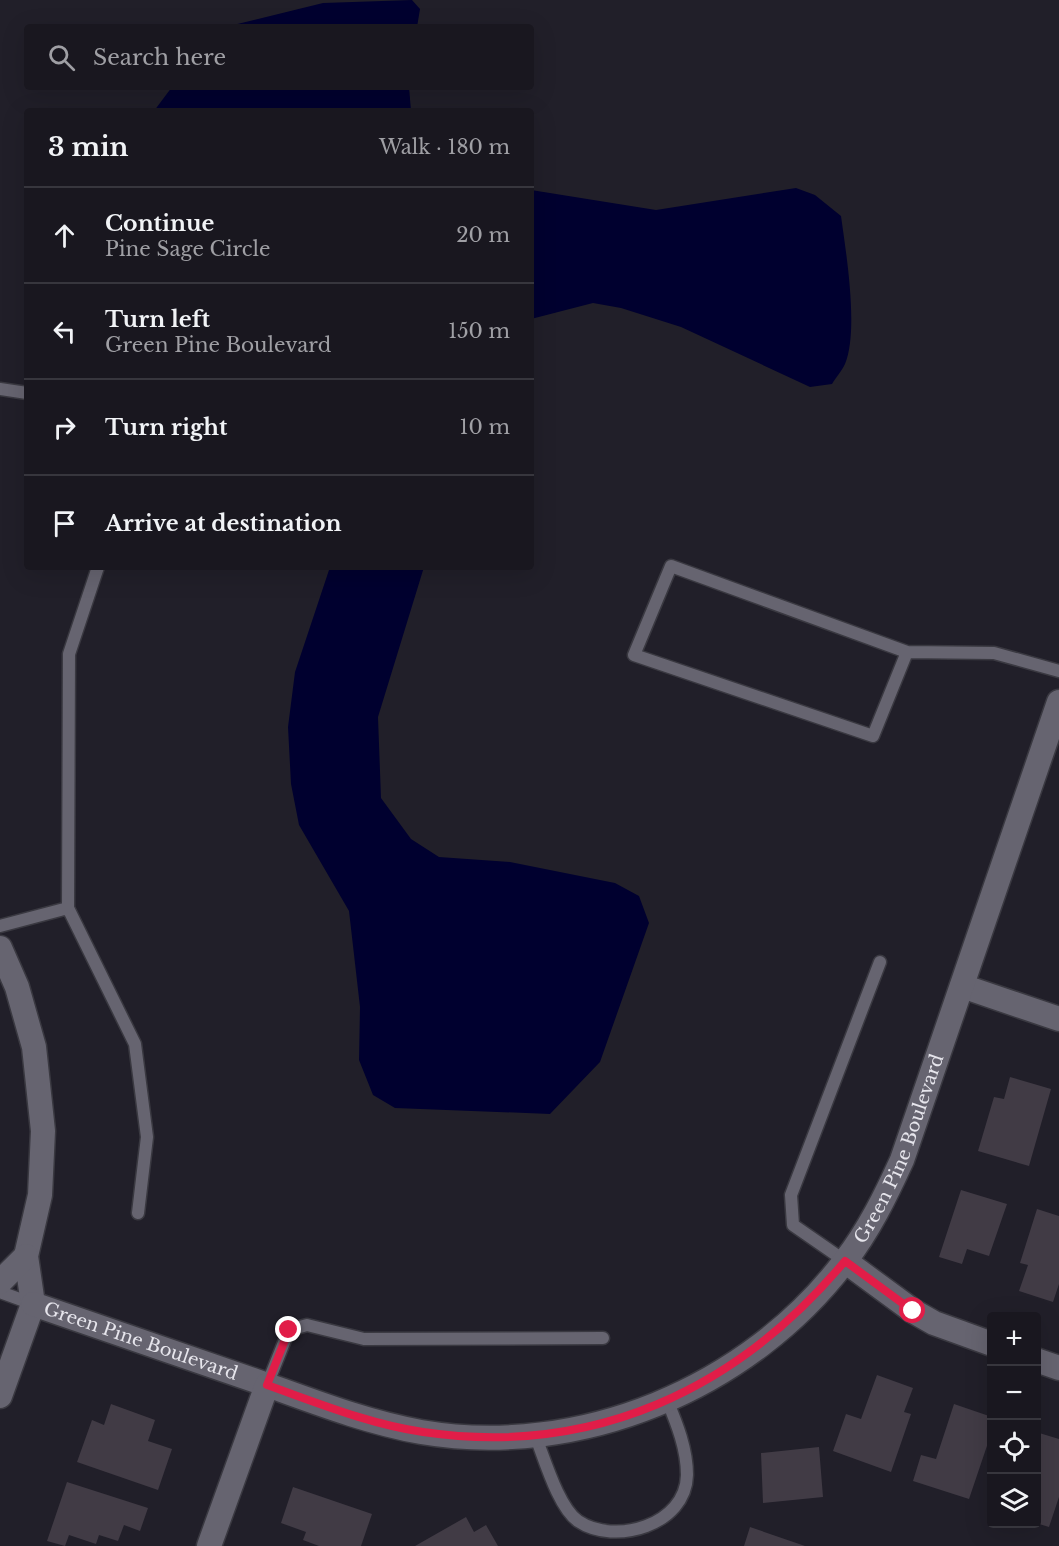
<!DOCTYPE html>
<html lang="en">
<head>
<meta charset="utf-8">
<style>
	body { margin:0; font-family:"Libre Baskerville",serif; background:#222028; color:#f1f3f6 }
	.controls { position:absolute; right:18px; bottom:18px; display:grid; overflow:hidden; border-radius:6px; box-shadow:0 6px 24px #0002 }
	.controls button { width:54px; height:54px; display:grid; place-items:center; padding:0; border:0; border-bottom:2px solid #37363d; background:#19171f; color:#f1f3f6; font:30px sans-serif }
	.stop { position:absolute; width:18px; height:18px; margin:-14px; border:4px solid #e11d48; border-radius:50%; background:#fff }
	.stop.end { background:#e11d48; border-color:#fff; box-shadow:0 2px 6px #0008 }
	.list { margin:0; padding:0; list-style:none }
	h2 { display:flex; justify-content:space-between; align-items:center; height:78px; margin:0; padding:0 24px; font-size:26px }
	h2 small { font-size:20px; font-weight:400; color:#9f9fa4 }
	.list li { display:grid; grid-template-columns:39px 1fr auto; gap:18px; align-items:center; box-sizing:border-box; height:96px; padding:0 24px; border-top:2px solid #37363d }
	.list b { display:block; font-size:22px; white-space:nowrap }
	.list p { margin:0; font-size:20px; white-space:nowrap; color:#9f9fa4 }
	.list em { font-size:20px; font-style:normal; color:#9f9fa4 }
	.icon { flex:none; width:33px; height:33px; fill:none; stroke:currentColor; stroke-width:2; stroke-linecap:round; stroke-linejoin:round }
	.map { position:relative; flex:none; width:1059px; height:1546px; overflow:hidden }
	.search { position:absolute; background:#19171f; box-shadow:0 6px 24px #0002; left:24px; top:24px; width:510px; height:66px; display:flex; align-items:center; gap:15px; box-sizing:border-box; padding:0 21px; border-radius:6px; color:#9f9fa4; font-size:22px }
	.panel { position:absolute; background:#19171f; box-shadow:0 6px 24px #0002; left:24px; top:108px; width:510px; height:462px; border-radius:6px }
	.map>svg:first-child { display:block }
</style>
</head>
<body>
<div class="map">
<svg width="1059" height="1546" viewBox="0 0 1059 1546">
	<rect width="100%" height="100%" fill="#211f29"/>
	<!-- water -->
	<path fill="#00002f" d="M412,0L420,9L417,27H225L323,3Z
		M172,87H409L411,111H154Z
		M796,188L815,195L841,216C846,252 859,331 845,364C842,371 836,377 832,384L810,387L681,327L621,308L593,303L531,319V190L656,210Z
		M330,567H424L378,717L381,798L411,839L439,857L510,862L615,883L639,896L649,923L600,1062L550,1114L395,1108L373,1095L359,1060L360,1007L349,911L299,825L291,784L288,727L295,672Z"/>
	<!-- building -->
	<path fill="#413b45" d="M1010,1077L1051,1089L1029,1166L978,1151L994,1097L1004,1099Z
		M961,1190L1007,1204L989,1256L967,1249L962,1264L939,1257Z
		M1037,1209L1059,1216V1284L1053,1302L1019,1291L1028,1265L1020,1263Z
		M877,1375L913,1388L904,1412L911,1414L891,1472L833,1451L846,1414L861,1419Z
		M111,1404L155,1420L148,1441L172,1449L158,1490L77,1462L92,1420L104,1425Z
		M954,1404L992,1417V1431L969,1499L913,1481L921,1455L936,1459Z
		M1036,1432L1059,1439V1497L1049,1527L1036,1523Z
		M819,1447L823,1497L763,1503L761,1453Z
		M67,1482L148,1508L140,1531L124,1525L118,1541L99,1535L96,1544L69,1535L65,1546L47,1541Z
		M293,1487L372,1514L361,1546H319L303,1540L306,1532L281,1523Z
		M466,1517L474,1532L486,1525L498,1546H415Z
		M750,1527L805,1546H744Z"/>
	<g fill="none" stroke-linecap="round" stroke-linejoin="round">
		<!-- service casing -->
		<g stroke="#3a3941" stroke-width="15">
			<path id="service" d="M0,389L27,393
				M98,567L69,654L68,908L135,1044L147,1137L138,1213
				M907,652L873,736L634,655L671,566L907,652L994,653L1059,671
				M0,926L68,908
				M845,1261L793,1225L791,1195L880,962
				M0,1292L33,1304
				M267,1385L289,1330L307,1325L364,1339L603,1338
				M535,1435C544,1457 558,1507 578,1521C615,1546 686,1525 687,1475C687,1449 677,1424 667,1400"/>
		</g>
		<!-- minor casing -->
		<g stroke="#3a3941" stroke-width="27">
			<g id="minor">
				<path d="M0,948L17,987L34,1047L43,1131L40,1195L26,1256L33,1304L0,1396"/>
				<path d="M962,986L1059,1019"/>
				<path d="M845,1261L913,1311L934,1323L992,1344"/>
				<path d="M0,1282L26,1256"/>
				<path id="s1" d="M33,1304C109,1330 186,1357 262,1383C315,1402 366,1422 421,1432C580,1459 749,1388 845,1261C869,1230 886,1195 902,1160L1059,702"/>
				<path d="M1036,1360L1059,1368"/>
				<path d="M209,1546L267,1385"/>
			</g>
		</g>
		<!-- service -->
		<use href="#service" stroke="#666470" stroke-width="12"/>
		<!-- minor -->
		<use href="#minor" stroke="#666470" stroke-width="24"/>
	</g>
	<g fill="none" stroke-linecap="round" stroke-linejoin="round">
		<!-- route -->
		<path stroke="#e11d48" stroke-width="8" d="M289,1330L267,1385C318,1403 369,1424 423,1432C593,1457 737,1390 845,1261L913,1311"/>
	</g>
	<g text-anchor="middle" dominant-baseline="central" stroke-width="6" stroke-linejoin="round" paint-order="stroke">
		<!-- street labels -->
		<g font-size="18" fill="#e6e5ec" stroke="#211f29">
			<text stroke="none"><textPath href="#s1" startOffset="1014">Green Pine Boulevard</textPath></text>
			<text stroke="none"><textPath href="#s1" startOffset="114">Green Pine Boulevard</textPath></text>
		</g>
	</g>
</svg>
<div class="controls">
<button>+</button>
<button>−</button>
<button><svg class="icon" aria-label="locate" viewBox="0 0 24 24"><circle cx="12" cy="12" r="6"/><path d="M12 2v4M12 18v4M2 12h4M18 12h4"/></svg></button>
<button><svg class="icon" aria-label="layers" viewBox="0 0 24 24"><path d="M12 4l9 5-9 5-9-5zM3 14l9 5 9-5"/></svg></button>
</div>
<div class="stop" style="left:913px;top:1311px"></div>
<div class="stop end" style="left:289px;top:1330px"></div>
<div class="search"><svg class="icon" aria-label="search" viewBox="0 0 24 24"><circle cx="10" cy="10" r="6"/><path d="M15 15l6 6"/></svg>Search here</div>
<section class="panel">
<h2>3 min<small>Walk · 180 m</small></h2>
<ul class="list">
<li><svg class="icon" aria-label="ahead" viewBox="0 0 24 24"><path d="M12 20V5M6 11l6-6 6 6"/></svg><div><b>Continue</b><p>Pine Sage Circle</p></div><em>20 m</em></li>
<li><svg class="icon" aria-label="left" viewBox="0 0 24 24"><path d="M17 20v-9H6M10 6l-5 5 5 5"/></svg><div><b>Turn left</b><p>Green Pine Boulevard</p></div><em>150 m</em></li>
<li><svg class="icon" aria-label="right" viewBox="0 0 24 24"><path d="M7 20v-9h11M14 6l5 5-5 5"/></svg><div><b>Turn right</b></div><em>10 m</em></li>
<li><svg class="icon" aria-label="arrive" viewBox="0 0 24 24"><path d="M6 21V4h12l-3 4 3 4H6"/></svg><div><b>Arrive at destination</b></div></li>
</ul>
</section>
</div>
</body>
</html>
